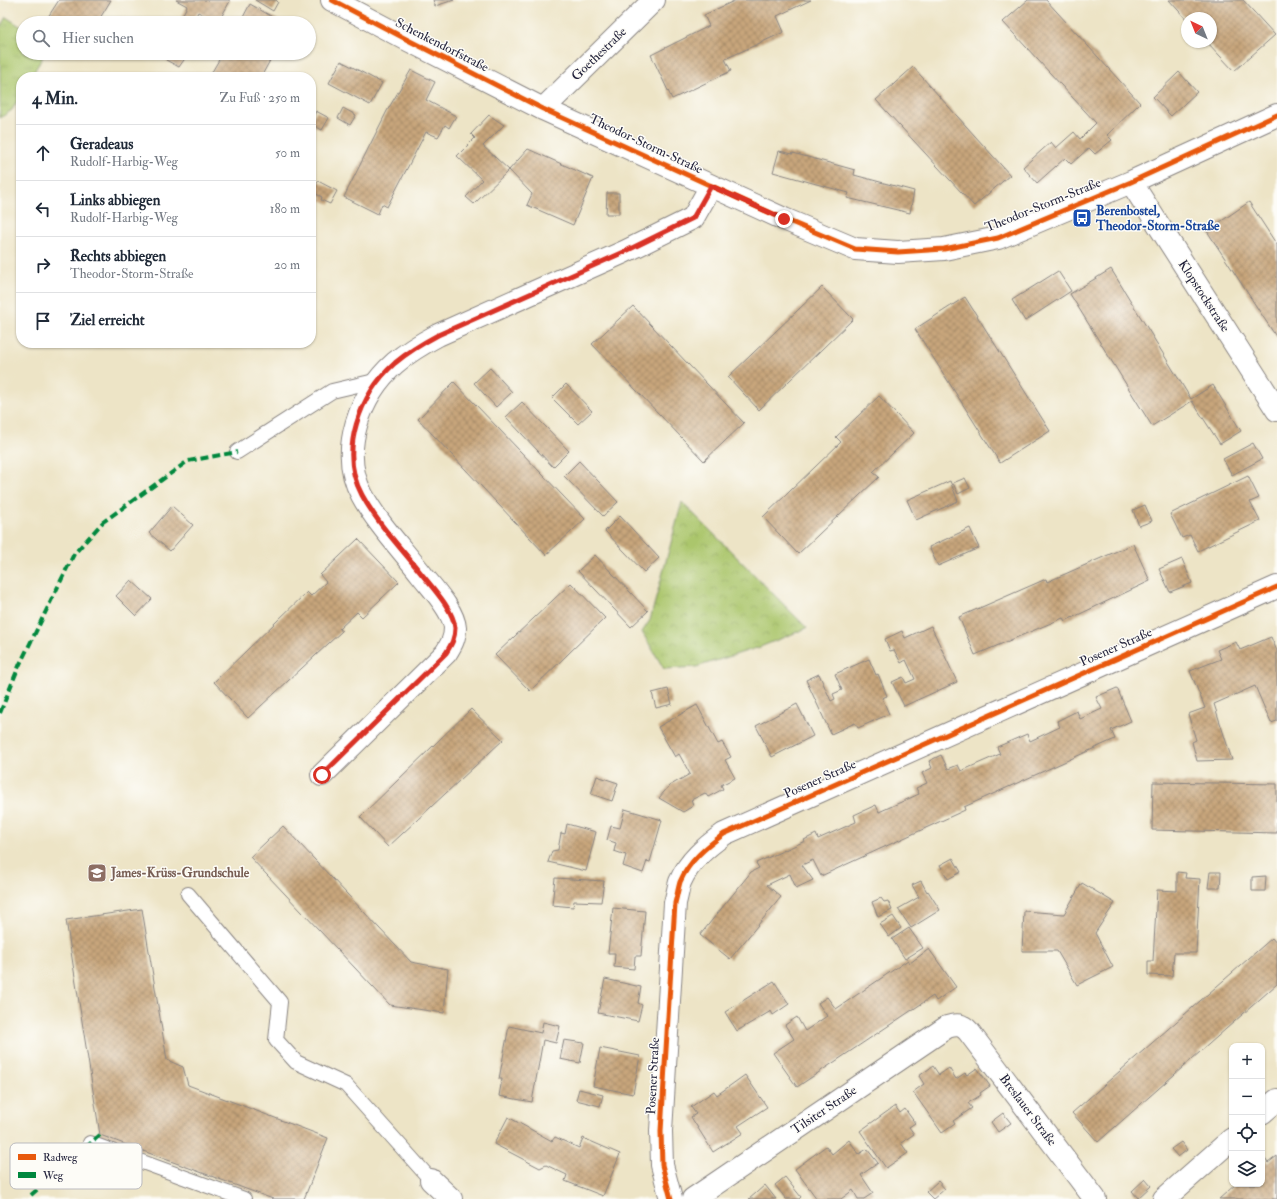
<!DOCTYPE html>
<html lang="de">
<head>
<meta charset="utf-8">
<style>
	body { margin:0; font-family:"IM FELL Double Pica",serif; background:#f6f6f7; color:#1f2937 }
	.controls { position:absolute; right:12px; bottom:12px; display:grid; overflow:hidden; border-radius:8px; box-shadow:0 1px 3px #0004 }
	.controls button { width:36px; height:36px; display:grid; place-items:center; padding:0; border:0; border-bottom:1px solid #e0e1e3; background:#fff; color:#1f2937; font:20px sans-serif }
	.compass { position:absolute; left:1181px; top:12px; width:36px; height:36px; border-radius:50%; background:#fff; box-shadow:0 1px 3px #0004; rotate:317deg }
	.stop { position:absolute; width:12px; height:12px; margin:-9px; border:3px solid #d93025; border-radius:50%; background:#fff }
	.stop.end { background:#d93025; border-color:#fff; box-shadow:0 1px 4px #0008 }
	.list { margin:0; padding:0; list-style:none }
	h2 { display:flex; justify-content:space-between; align-items:center; height:52px; margin:0; padding:0 16px; font-size:17px }
	h2 small { font-size:13px; font-weight:400; color:#747a83 }
	.list li { display:grid; grid-template-columns:26px 1fr auto; gap:12px; align-items:center; box-sizing:border-box; height:56px; padding:0 16px; border-top:1px solid #e0e1e3 }
	.list b { display:block; font-size:15px; white-space:nowrap }
	.list p { margin:0; font-size:13px; white-space:nowrap; color:#747a83 }
	.list em { font-size:13px; font-style:normal; color:#747a83 }
	.icon { flex:none; width:22px; height:22px; fill:none; stroke:currentColor; stroke-width:2; stroke-linecap:round; stroke-linejoin:round }
	.map { position:relative; flex:none; width:1277px; height:1199px; overflow:hidden }
	.search { position:absolute; background:#fff; box-shadow:0 1px 3px #0004; left:16px; top:16px; width:300px; height:44px; display:flex; align-items:center; gap:10px; box-sizing:border-box; padding:0 14px; border-radius:22px; color:#747a83; font-size:15px }
	.panel { position:absolute; background:#fff; box-shadow:0 1px 3px #0004; left:16px; top:72px; width:300px; height:276px; border-radius:16px }
	.map>svg:first-child { display:block }
</style>
</head>
<body>
<div class="map">
<svg width="1277" height="1199" viewBox="0 0 1277 1199">
	<defs>
		<pattern id="grass-tufts" width="24" height="20" patternUnits="userSpaceOnUse"><rect width="24" height="20" fill="#abc66c"/><path d="M3 7l-1-3M5 7V3M7 7l1-3M15 17l-1-3M17 17v-4M19 17l1-3" fill="none" stroke="#93aa5e"/></pattern>
		<pattern id="park-crowns" width="20" height="18" patternUnits="userSpaceOnUse"><rect width="20" height="18" fill="#abc66c"/><path d="M2 6a3 3 0 1 1 6 0M12 15a3 3 0 1 1 6 0" fill="none" stroke="#93aa5e"/></pattern>
		<pattern id="building-cross-hatch" width="8" height="8" patternUnits="userSpaceOnUse"><rect width="8" height="8" fill="#c8a67b"/><path d="M0 0l8 8M0 8l8-8" fill="none" stroke="#a28766"/></pattern>
	</defs>
	<rect width="100%" height="100%" fill="#fdfcf7"/>
	<filter id="ink" filterUnits="userSpaceOnUse"><feTurbulence type="fractalNoise" baseFrequency=".025" numOctaves="2"/><feDisplacementMap in="SourceGraphic" scale="8" xChannelSelector="R" yChannelSelector="G"/><feConvolveMatrix kernelMatrix="1 2 1 2 8 2 1 2 1" color-interpolation-filters="sRGB"/></filter>
	<filter id="wash" filterUnits="userSpaceOnUse"><feTurbulence type="fractalNoise" baseFrequency=".012" numOctaves="4" result="noise"/><feDisplacementMap in="SourceGraphic" scale="16" xChannelSelector="R" yChannelSelector="G"/><feGaussianBlur stdDeviation="0.9" result="paint"/><feColorMatrix in="noise" values="0 0 0 0 0 0 0 0 0 0 0 0 0 0 0 0 0 1.4 0 .05"/><feComposite in="paint" operator="in"/></filter>
	<g filter="url(#wash)">
		<rect width="100%" height="100%" fill="#ede4c6"/>
		<!-- grass -->
		<path fill="url(#grass-tufts)" stroke="#667454" d="M6,17L23,28V53H45L31,77H21V94L12,110L0,118V27Z"/>
		<!-- park -->
		<path fill="url(#park-crowns)" stroke="#667454" d="M682,502L807,628L760,647L696,667L664,669L642,632L650,620Z"/>
		<g id="blocks">
			<!-- building -->
			<path fill="url(#building-cross-hatch)" d="M59,0H111L97,23H58L48,17Z
				M176,0H228L230,1L218,23L198,12L193,22L182,16L187,6Z
				M255,0H276L278,2L273,11Z
				M433,0H454L435,6Z
				M736,0H811L777,16L784,32L725,59L731,71L672,99L651,55L709,26L704,15Z
				M1028,0H1046L1140,103L1107,135L1112,140L1095,154L1089,148L1071,164L1065,158L1037,183L1023,167L1051,142L1056,148L1074,132L1080,139L1096,123L1003,22Z
				M1169,0H1243L1275,35L1234,71L1207,42H1211V18H1187V20Z
				M250,4L283,23H240Z
				M170,53H178L186,57L179,67L166,60Z
				M223,53H274L261,77H209Z
				M341,61L382,83L370,105L329,83Z
				M913,67L1010,175L974,206L876,100Z
				M411,70L435,82L426,100L456,116L449,128L445,125L438,137L426,132L387,207L382,204L378,214L344,197L387,111Z
				M1179,72L1197,92L1171,116L1153,97Z
				M343,108L356,115L350,125L338,118Z
				M316,111L329,118L322,130L311,124V121Z
				M489,115L504,125L483,146L509,170L474,204L466,197L482,180L457,156L475,138L471,134Z
				M528,149L593,178L573,225L527,205L532,194L509,170Z
				M779,151L793,154V153L855,170L854,175L914,191L910,213L847,198L849,193L773,172Z
				M318,181L337,191L330,204L321,200L322,197L312,192Z
				M607,193H619V214H606Z
				M1249,202L1277,245V338L1207,231Z
				M1111,269L1191,399L1213,385L1241,431L1220,444L1192,401L1152,426L1070,294Z
				M1058,271L1071,291L1025,321L1012,300Z
				M822,287L853,319L759,410L728,377Z
				M965,297L1050,431L1000,463L915,329Z
				M633,306L744,423L704,461L592,344Z
				M490,368L512,392L496,407L474,383Z
				M454,382L585,519L546,555L418,419Z
				M566,384L592,411L578,424L552,398Z
				M879,396L914,433L873,472L879,477L798,554L763,517L841,442L836,437Z
				M522,402L569,451L553,467L506,417Z
				M1253,443L1262,459L1232,475L1223,459Z
				M579,461L618,502L603,516L564,476Z
				M1248,476L1259,498L1250,502L1260,521L1198,551L1190,535L1182,538L1170,514Z
				M965,478L970,488L958,494L953,483Z
				M950,481L958,501L916,520L907,500Z
				M1145,505L1152,521L1139,526L1133,510Z
				M172,506L193,525L170,551L149,533Z
				M620,516L659,558L644,572L605,531Z
				M970,528L979,548L938,566L929,547Z
				M358,539L399,582L362,617L357,612L339,629L342,631L248,718L214,682L307,592L311,596L326,582L320,575Z
				M1133,544L1150,581L1065,621L1063,618L975,655L959,617L1046,579L1047,582Z
				M595,555L648,611L631,627L578,571Z
				M1182,559L1192,583L1170,592L1159,569Z
				M131,580L152,599L136,616L116,596Z
				M571,583L605,618L530,691L495,655Z
				M931,626L957,682L904,706L892,682L903,677L906,683L915,679L906,660L901,663L894,650L890,651L885,639L902,631L905,638Z
				M1271,637L1277,651V721L1271,723L1255,686L1214,704L1232,760L1197,761L1192,742L1196,740L1188,714L1205,708L1190,671L1221,659L1217,650L1236,642L1240,650Z
				M869,659L876,675L878,674L887,696L882,698L889,714L858,728L855,723L831,734L806,680L819,674L831,701L835,699L833,694L842,690L835,674Z
				M1117,688L1131,721L1111,730L1115,739L964,807L965,810L821,876L813,860L802,865L813,880L796,888L790,874L767,885L781,897L730,959L700,935L751,872L759,868L756,863L805,841L804,840L816,834L818,839L856,822L854,815L876,805L879,812L919,794L916,788L927,783L922,773L932,768L929,761L941,755L948,769L958,765L961,771L968,768L1000,754L997,747L1013,740L1027,734L1030,741L1060,727L1057,721L1077,711L1080,719L1102,709L1096,697Z
				M668,689L672,704L656,708L652,693Z
				M797,704L813,736L772,757L756,726Z
				M697,705L718,744L722,742L731,757L725,760L735,778L721,785L723,789L708,797L705,793L691,800L693,806L683,812L659,798L669,786L690,774L679,754L675,757L658,727Z
				M471,709L503,740L388,847L360,817Z
				M597,776L618,783L612,801L591,794Z
				M1153,782L1277,784V833L1152,830Z
				M625,809L662,820L650,862L647,861L643,873L623,866L626,855L614,851L616,843L607,840L611,826L620,828Z
				M567,824L596,832L586,871L548,862L552,851L558,850L561,833L565,834Z
				M283,826L411,962L448,969L444,1013L390,1005L250,857Z
				M953,858L961,872L948,879L940,865Z
				M1177,872L1186,873L1185,878L1200,879L1196,953H1174L1172,976L1148,975V961H1153L1157,890L1177,891Z
				M1210,872H1221L1220,888H1208Z
				M1266,876L1265,891H1252V877Z
				M555,878L604,881L601,902L574,901L573,907L552,905Z
				M921,881L927,892L928,891L940,910L911,928L898,909L919,897L912,885Z
				M1082,883L1115,903L1095,933L1113,967L1077,985L1057,951H1022L1024,911L1064,914Z
				M881,898L884,902L888,901L892,910L878,917L872,902Z
				M613,908L645,911L641,956H635L634,969L614,967L615,953H608Z
				M142,909L167,1060L183,1067L188,1085L328,1138L304,1199H273L100,1135L66,920Z
				M893,916L901,928L889,937L880,924Z
				M909,928L923,948L905,959L892,939Z
				M1272,938L1277,944V984L1098,1142L1072,1113Z
				M929,949L956,987L936,1001L933,996L797,1087L773,1053L794,1039L785,1025L797,1017L805,1031L827,1016L818,1003L827,997L836,1009L908,960L910,963Z
				M605,979L641,987L638,1003L642,1005L638,1021L598,1013Z
				M774,981L789,1004L773,1015L771,1011L737,1031L725,1012Z
				M543,1022L560,1026L556,1043L543,1040L532,1102L499,1096L502,1079H499L509,1026L541,1033Z
				M564,1040L584,1043L580,1063L560,1059Z
				M600,1048L640,1056L633,1094L593,1086Z
				M933,1066L939,1075L949,1068L956,1079L965,1073L967,1075L977,1068L990,1086L980,1093L981,1095L968,1103L972,1108L953,1121L955,1124L942,1133L913,1092L924,1084L919,1076Z
				M745,1075L767,1107L738,1126L743,1133L713,1152L691,1117L696,1114L691,1107L714,1091L717,1095Z
				M579,1089L603,1095L600,1106L576,1100Z
				M895,1106L900,1113L905,1109L915,1123L909,1127L914,1134L901,1143L908,1153L886,1168L860,1131Z
				M1003,1113L1011,1123L998,1132L991,1122Z
				M508,1117L552,1141L555,1137L579,1148L583,1138L620,1154L603,1196L565,1181L567,1175L546,1165L540,1168L494,1144Z
				M849,1140L859,1154L867,1149L878,1163L861,1175L873,1193L864,1199H858L853,1190L841,1199H817L795,1169L826,1146L832,1154Z
				M1181,1142L1187,1150L1178,1157L1171,1149Z
				M1277,1156V1199H1219L1236,1184H1262V1161L1265,1159L1268,1163Z
				M785,1177L801,1197L799,1199H786L775,1185Z
				M1145,1179L1151,1186L1138,1198L1132,1191Z
				M938,1181L945,1189L933,1199L926,1192Z
				M765,1185L776,1199H749L756,1193Z"/>
		</g>
	</g>
	<g filter="url(#ink)">
		<use href="#blocks" fill-opacity="0" stroke="#888380" stroke-width="1"/>
		<g fill="none" stroke-linecap="round" stroke-linejoin="round">
			<!-- lane casing -->
			<g stroke="#888380" stroke-width="16">
				<path id="lane" d="M237,452L332,391L379,380
					M188,894L280,1002L276,1040L296,1062L346,1085L431,1180
					M90,1143L244,1199"/>
			</g>
			<!-- street casing -->
			<g stroke="#888380" stroke-width="24">
				<path id="street" d="M332,0L406,39L543,109L784,219L855,249L898,252L944,249L998,238L1131,182L1277,115
					M543,109L654,0
					M1131,182L1277,410
					M322,775L446,653C451,645 455,639 455,628C454,611 432,588 422,575C402,549 377,523 362,495C338,451 360,394 395,363C408,352 423,343 438,335L624,252L693,218L711,186
					M1262,1113L1277,1100
					M431,1180L451,1199
					M671,1199L662,1165L661,1131L675,903C677,896 678,889 680,882C689,861 706,847 724,834L1277,587
					M693,1199L947,1027C957,1024 962,1024 969,1032L1095,1199
					M1164,1199L1232,1139"/>
			</g>
			<!-- lane -->
			<use href="#lane" stroke="#fff" stroke-width="14"/>
			<!-- street -->
			<use href="#street" stroke="#fff" stroke-width="22"/>
			<!-- quiet -->
			<path stroke="#00873e" stroke-width="4" stroke-dasharray="8 4" stroke-linecap="butt" d="M0,713L19,666L74,554L103,522L188,461L237,452
				M31,1195L100,1135"/>
			<!-- cycleway casing -->
			<g stroke="#fdfcf7" stroke-width="8">
				<path id="cycleway" d="M332,0L406,39L543,109L784,219L855,249L898,252L944,249L998,238L1131,182L1277,115
					M671,1199L662,1165L661,1131L675,903C677,896 678,889 680,882C689,861 706,847 724,834L1277,587"/>
			</g>
			<!-- cycleway -->
			<use href="#cycleway" stroke="#e8590c" stroke-width="5"/>
		</g>
	</g>
	<g fill="none" stroke-linecap="round" stroke-linejoin="round" filter="url(#ink)">
		<!-- route -->
		<path stroke="#d93025" stroke-width="5" d="M322,775L446,653C451,645 455,639 455,628C454,610 431,586 420,572C400,547 377,523 362,495C338,451 360,394 395,363C408,352 423,343 438,335L624,252L693,218L711,186L784,219"/>
	</g>
	<!-- icons -->
	<defs>
		<g id="bus-square" transform="scale(1)"><rect x="-9" y="-9" width="18" height="18" rx="4" fill="#1a4fb4" stroke="#fdfcf7"/><path d="M-5-6H5V4H4V6H2V4H-2V6H-4V4H-5ZM-3.5-4V0h7V-4ZM-3.5 1.2v1.5H-2V1.2ZM2 1.2v1.5H3.5V1.2Z" fill="#fff"/></g>
		<g id="school-square" transform="scale(1)"><rect x="-9" y="-9" width="18" height="18" rx="4" fill="#8d6e63" stroke="#fdfcf7"/><path d="M0-5L7-2L0 1L-7-2ZM-4 1L0 2.5L4 1V4Q0 6-4 4Z" fill="#fff"/></g>
	</defs>
	<g fill-rule="evenodd">
		<use href="#bus-square" x="1082" y="218"/>
		<use href="#school-square" x="97" y="873"/>
	</g>
	<g text-anchor="middle" dominant-baseline="central" stroke-width="3" stroke-linejoin="round" paint-order="stroke">
		<!-- street labels -->
		<g font-size="13" fill="#22223b" stroke="#fdfcf7">
			<text transform="translate(442 45) rotate(27)">Schenkendorfstraße</text>
			<text transform="translate(599 54) rotate(-44)">Goethestraße</text>
			<text transform="translate(646 144) rotate(25)">Theodor-Storm-Straße</text>
			<text transform="translate(1043 205) rotate(-22)">Theodor-Storm-Straße</text>
			<text transform="translate(1204 296) rotate(57)">Klopstockstraße</text>
			<text transform="translate(1116 647) rotate(-24)">Posener Straße</text>
			<text transform="translate(820 779) rotate(-24)">Posener Straße</text>
			<text transform="translate(653 1076) rotate(-87)">Posener Straße</text>
			<text transform="translate(824 1110) rotate(-34)">Tilsiter Straße</text>
			<text transform="translate(1028 1110) rotate(53)">Breslauer Straße</text>
		</g>
		<!-- transit labels -->
		<g font-size="13" font-weight="bold" fill="#164399" stroke="#fdfcf7" text-anchor="start">
			<text x="1096" y="211">Berenbostel,<tspan x="1096" dy="15">Theodor-Storm-Straße</tspan></text>
		</g>
		<!-- education labels -->
		<g font-size="13" font-weight="bold" fill="#785e54" stroke="#fdfcf7" text-anchor="start">
			<text x="111" y="873">James-Krüss-Grundschule</text>
		</g>
	</g>
	<!-- legend -->
	<rect x="10" y="1143" width="132" height="46" rx="6" fill="#fdfcf7" stroke="#bbbbbf" stroke-width="1"/>
	<rect x="18" y="1154" width="18" height="6" fill="#e8590c"/>
	<rect x="18" y="1172" width="18" height="6" fill="#00873e"/>
	<g font-size="11" fill="#22223b">
		<text x="43" y="1161">Radweg</text>
		<text x="43" y="1179">Weg</text>
	</g>
</svg>
<div class="controls">
<button>+</button>
<button>−</button>
<button><svg class="icon" aria-label="locate" viewBox="0 0 24 24"><circle cx="12" cy="12" r="6"/><path d="M12 2v4M12 18v4M2 12h4M18 12h4"/></svg></button>
<button><svg class="icon" aria-label="layers" viewBox="0 0 24 24"><path d="M12 4l9 5-9 5-9-5zM3 14l9 5 9-5"/></svg></button>
</div>
<svg class="compass" viewBox="-18 -18 36 36"><path d="M0-13l5 13h-10z" fill="#e53935"/><path d="M0 13l5-13h-10z" fill="#747a83"/></svg>
<div class="stop" style="left:322px;top:775px"></div>
<div class="stop end" style="left:784px;top:219px"></div>
<div class="search"><svg class="icon" aria-label="search" viewBox="0 0 24 24"><circle cx="10" cy="10" r="6"/><path d="M15 15l6 6"/></svg>Hier suchen</div>
<section class="panel">
<h2>4 Min.<small>Zu Fuß · 250 m</small></h2>
<ul class="list">
<li><svg class="icon" aria-label="ahead" viewBox="0 0 24 24"><path d="M12 20V5M6 11l6-6 6 6"/></svg><div><b>Geradeaus</b><p>Rudolf-Harbig-Weg</p></div><em>50 m</em></li>
<li><svg class="icon" aria-label="left" viewBox="0 0 24 24"><path d="M17 20v-9H6M10 6l-5 5 5 5"/></svg><div><b>Links abbiegen</b><p>Rudolf-Harbig-Weg</p></div><em>180 m</em></li>
<li><svg class="icon" aria-label="right" viewBox="0 0 24 24"><path d="M7 20v-9h11M14 6l5 5-5 5"/></svg><div><b>Rechts abbiegen</b><p>Theodor-Storm-Straße</p></div><em>20 m</em></li>
<li><svg class="icon" aria-label="arrive" viewBox="0 0 24 24"><path d="M6 21V4h12l-3 4 3 4H6"/></svg><div><b>Ziel erreicht</b></div></li>
</ul>
</section>
</div>
</body>
</html>
